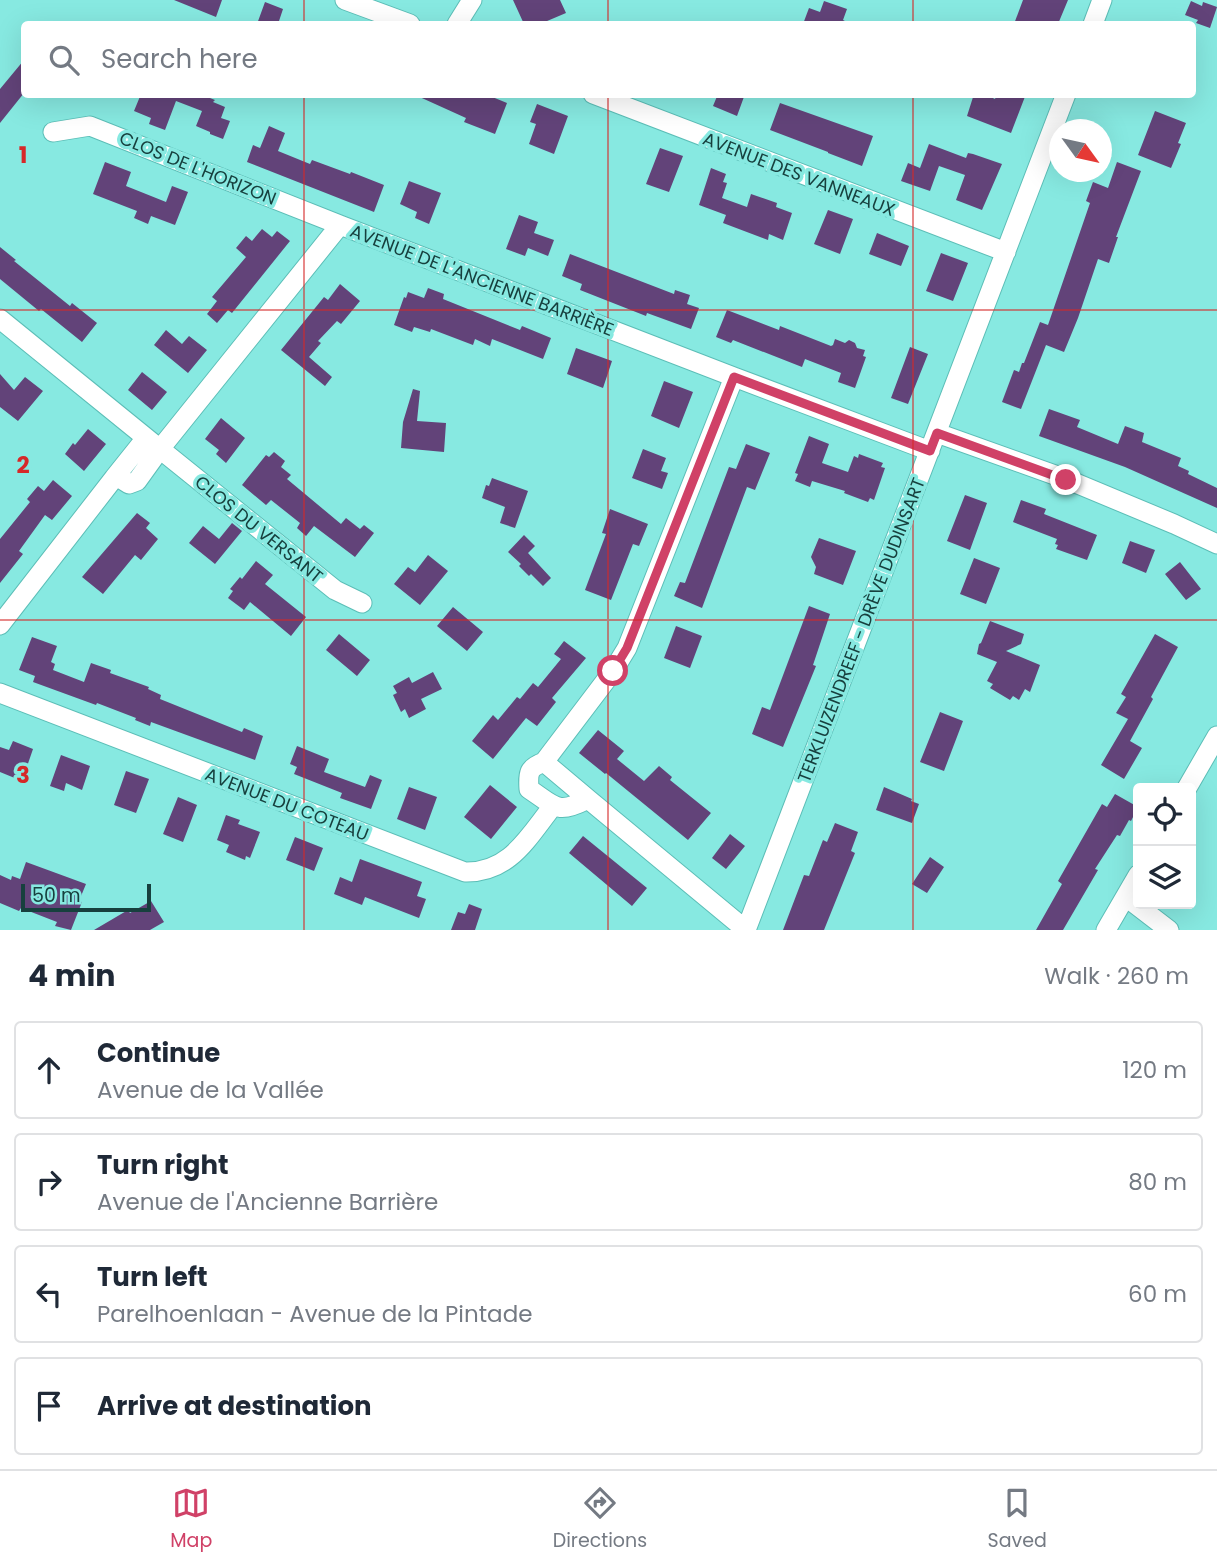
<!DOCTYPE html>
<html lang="en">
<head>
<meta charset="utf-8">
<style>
	body { margin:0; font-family:Poppins,sans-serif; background:#f6f6f7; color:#1f2937 }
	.controls { position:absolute; right:21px; bottom:21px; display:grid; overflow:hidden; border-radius:7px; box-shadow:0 7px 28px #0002 }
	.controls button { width:63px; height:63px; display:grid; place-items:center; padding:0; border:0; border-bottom:2px solid #e0e1e3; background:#fff; color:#1f2937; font:35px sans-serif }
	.compass { position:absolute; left:1049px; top:119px; width:63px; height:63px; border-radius:50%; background:#fff; box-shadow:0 7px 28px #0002; rotate:123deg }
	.scale { position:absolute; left:21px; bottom:18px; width:130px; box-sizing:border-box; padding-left:7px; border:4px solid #17403e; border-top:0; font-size:19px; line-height:24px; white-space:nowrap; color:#17403e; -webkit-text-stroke:5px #87e9e1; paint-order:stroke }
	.stop { position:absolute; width:21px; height:21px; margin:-16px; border:5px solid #d04167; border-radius:50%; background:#fff }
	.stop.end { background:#d04167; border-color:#fff; box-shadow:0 2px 7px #0008 }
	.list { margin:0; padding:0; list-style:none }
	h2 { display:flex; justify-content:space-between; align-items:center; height:91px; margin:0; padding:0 28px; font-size:30px }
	h2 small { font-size:23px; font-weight:400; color:#747a83 }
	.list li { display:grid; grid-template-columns:46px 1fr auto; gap:21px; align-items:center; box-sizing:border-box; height:98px; margin:0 14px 14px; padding:0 14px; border:2px solid #e0e1e3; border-radius:7px }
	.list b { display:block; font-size:26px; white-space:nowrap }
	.list p { margin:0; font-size:23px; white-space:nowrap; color:#747a83 }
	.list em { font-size:23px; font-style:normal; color:#747a83 }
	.icon { flex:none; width:38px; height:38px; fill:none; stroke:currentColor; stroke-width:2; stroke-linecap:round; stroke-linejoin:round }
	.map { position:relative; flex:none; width:1217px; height:930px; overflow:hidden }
	.search { position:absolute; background:#fff; box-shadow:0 7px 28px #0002; left:21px; right:21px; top:21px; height:77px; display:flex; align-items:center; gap:18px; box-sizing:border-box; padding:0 24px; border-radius:7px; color:#747a83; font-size:26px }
	.sheet { height:539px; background:#fff }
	nav { display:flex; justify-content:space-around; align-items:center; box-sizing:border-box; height:98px; border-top:2px solid #e0e1e3; background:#fff; font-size:19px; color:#747a83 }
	nav a { display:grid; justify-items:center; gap:4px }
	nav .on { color:#d04167 }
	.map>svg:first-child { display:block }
</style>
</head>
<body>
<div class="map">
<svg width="1217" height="930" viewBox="0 0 1217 930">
	<rect width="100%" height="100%" fill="#87e9e1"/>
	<!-- building -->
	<path fill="#624379" d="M174,0H222L216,17Z
		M513,0H560L566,13L540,24H524Z
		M1023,0H1068L1058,24H1014Z
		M824,1L847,9L843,20L849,23V24H803L809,8L820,12Z
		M1191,1L1202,6L1203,2L1217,7L1210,28L1196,23L1198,20L1185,15Z
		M265,2L283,9L278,24H257Z
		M24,60V93L0,123V89Z
		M141,94H200L215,100L213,102L225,107L221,118L230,121L223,139L210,134V132L196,126L202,111L176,101L165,130L149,124L151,118L134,111Z
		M413,94H485L507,103L495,134L464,122L466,118Z
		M718,94H745L737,116L713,106Z
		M974,94H984L995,99L997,94H1026L1011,133L967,116Z
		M780,103L873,136L862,166L828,153V152L770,130Z
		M537,104L568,116L554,154L529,144L536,124L530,122Z
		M1155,111L1186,123L1178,143L1181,144L1171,168L1138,155Z
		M269,126L285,133L278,151L310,164L312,160L350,174L351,172L384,185L374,212L247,162L253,145L260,148Z
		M929,144L966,158L968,153L973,154L1002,164L982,210L956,200L965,175L939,166L930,191L901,181L908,163L920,168Z
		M660,148L683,156L669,192L646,184Z
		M105,162L131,172L126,186L166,202L172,186L188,192L175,225L151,216L148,224L134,218L137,211L93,194Z
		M1117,162L1141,171L1116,237H1118L1109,263L1098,259L1078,318L1064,352L1046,345L1021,409L1002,402L1014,370L1019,372L1022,363H1024L1040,322L1048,325L1090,203L1086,201L1093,182L1108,188Z
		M711,168L726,174L723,182L727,183L722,198L747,207L751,194L777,203L776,207L792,213L783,240L769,234L768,240L723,223L726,215L699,205Z
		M409,181L441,193L429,224L415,218L417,212L400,204Z
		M828,210L853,219L840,254L814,244Z
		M519,215L538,222L534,233L554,240L548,256L528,248L525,256L506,249Z
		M262,229L272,237L277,231L290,241L232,313L228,310L217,323L207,314L217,301L212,297L246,257L236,248L246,236L252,241Z
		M877,233L909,246L901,266L869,254Z
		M0,247L16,260L14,261L70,306L72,303L97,323L82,342L41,309L39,311L0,279Z
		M941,253L968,263L953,301L926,291Z
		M570,254L674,294L675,290L690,295L687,304L699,308L691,329L647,313L646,316L580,290L582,284L562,276Z
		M340,284L360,301L341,324L337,321L318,341L321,343L309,357L332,377L325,386L281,350L324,297L328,300Z
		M428,288L444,294L443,299L520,330L522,326L551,338L543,359L492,339L490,346L475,339L473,345L431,329L430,332L414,327L412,332L394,325L404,297L406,298L408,292L424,298Z
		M727,310L779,330L780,326L831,346L833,345L835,339L845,343L849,340L855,343L857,348L865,350L863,356L866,357L855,388L838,382L841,373L805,359L802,367L733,340L731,343L716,337Z
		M166,330L182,344L189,336L207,350L188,373L154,345Z
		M910,347L928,354L908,404L891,398Z
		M576,348L612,361L603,388L567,374Z
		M142,372L167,392L152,410L128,390Z
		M0,374L14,390L25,377L43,391L18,421L0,407Z
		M664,381L693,392L679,428L651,416Z
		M413,389L420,391L417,421L446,423L444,452L401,448L403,422Z
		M1049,409L1080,420L1077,427L1118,444L1125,426L1144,433L1142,442L1181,458L1178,466L1189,471L1188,474L1217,488V508L1125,467L1039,436Z
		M221,418L245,438L226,463L216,454L219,450L205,439Z
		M88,429L106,444L84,471L65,454L73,443L75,445Z
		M809,436L829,444L822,463L848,472L854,456L858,458L859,454L883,463L881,467L885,468L874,500L870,498L868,502L844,493L845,491L812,481L810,487L795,481L798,474L795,473Z
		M746,444L770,453L755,490L747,487L702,608L674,596L680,582L685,583L729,467L736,469Z
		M643,449L666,458L661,471L668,473L662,489L632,478Z
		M274,452L285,461L281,467L291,475L287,479L341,524L346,518L360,529L364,525L374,533L355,557L314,526L306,536L297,528L300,523L271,500L266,505L242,485L266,455L269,457Z
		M492,478L528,491L515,528L500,523L505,507L482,498L486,485L489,486Z
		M53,480L72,496L52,520L45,515L19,551L23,554L0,583V539L30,502L27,499L38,486L44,491Z
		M965,495L987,503L970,550L947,541Z
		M1021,500L1046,509L1044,514L1097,535L1087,560L1056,549L1058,545L1055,544L1057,539L1013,522Z
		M610,509L648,524L639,546L633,544L611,600L585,590L606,534L602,533Z
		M137,513L150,523L146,528L158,539L141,560L135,555L103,594L82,577Z
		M232,523L242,531L215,564L189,543L203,526L219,539Z
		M524,535L535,546L528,553L551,578L543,586L531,574L529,576L519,566L521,564L508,552Z
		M819,538L856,551L843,585L814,574L816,567L811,557Z
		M1130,541L1155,550L1146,573L1122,563Z
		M428,555L448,571L420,605L394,584L408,567L415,572Z
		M974,558L1000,568L986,604L960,594Z
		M256,561L273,575L265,584L306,617L291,636L250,602L244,610L228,598L233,591L230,589L240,577L242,579Z
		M1180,562L1201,589L1186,600L1165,574Z
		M809,606L830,614L813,665L816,666L783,747L752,734L762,707L770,710Z
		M453,607L483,632L467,651L437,626Z
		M990,621L1024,634L1021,644L1006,651L1040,665L1030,692L1025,689L1019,700L1013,696L1010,700L990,688L993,684L987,681L997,662L977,654L979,644L981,643Z
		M676,626L702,636L690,668L664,658Z
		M339,634L370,660L357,676L326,650Z
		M1155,634L1178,647L1151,697L1153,699L1130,741L1142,748L1124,779L1101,765L1128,719L1116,713L1126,697L1121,694Z
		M32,637L57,646L51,662L55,664L53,670L84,682L91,663L111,670L110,673L149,687L148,689L161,695L160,699L242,732L244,728L263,736L255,760L151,722L150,726L135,720L136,718L97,703L96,705L33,682L35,676L19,670Z
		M564,641L586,658L552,698L556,702L537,726L526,718L493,759L472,741L493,715L498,720L517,697L520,699L533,683L538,687L561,659L554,654Z
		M433,672L442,689L421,699L426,709L409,718L405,709L401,712L393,695L397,693L393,686L409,677L412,683Z
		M940,712L963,721L944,771L920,762Z
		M598,730L624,751L617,759L644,781L659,766L672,777L670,780L711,813L688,840L606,773L605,774L579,753Z
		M13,741L33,749L22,781L0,772V747L9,750Z
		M297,746L329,759L324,772L365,787L370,775L382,780L371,809L340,798L342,793L294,774L297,767L290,764Z
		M61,755L90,766L82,790L66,783L64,791L50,786Z
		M126,771L149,779L136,813L114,805Z
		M490,785L517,807L491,839L464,817Z
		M409,787L437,797L425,830L397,819Z
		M884,787L912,799L911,801L919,804L912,823L876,810Z
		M1115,794L1138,807L1131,821L1129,820L1120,836L1117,835L1095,869L1098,870L1063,930H1036L1062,884L1058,881L1102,804L1107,807Z
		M178,797L197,805L183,842L163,834Z
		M226,815L240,820L238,824L260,832L250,858L246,856L245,860L226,852L229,845L217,840Z
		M835,823L858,832L851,851L855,853L824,930H783L804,875L809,876L823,840L827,842Z
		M730,834L745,846L726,869L712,858Z
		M583,836L647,888L632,906L569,853Z
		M295,837L323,848L314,871L286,860Z
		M930,857L944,867L927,893L912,884Z
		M360,859L422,882L417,896L426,899L419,918L365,897L362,905L334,894L340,877L352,882Z
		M26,862L86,884L79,901L82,902L71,930L55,926L57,922L21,908L19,911L0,903V875L11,880L12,876L20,879Z
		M151,901L164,922L150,930H94L128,910L130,913Z
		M469,904L482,909L475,930H451L458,912L465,914Z"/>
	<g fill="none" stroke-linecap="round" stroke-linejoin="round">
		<!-- minor casing -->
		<g stroke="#5cbeb7" stroke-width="21">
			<path id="minor" d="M345,0L410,24
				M457,24L472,0
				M1093,24L1102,0
				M593,94L1006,252
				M53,132L90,126L340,225
				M0,319L160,449L340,225L734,377L930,451
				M937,433L1066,479L1174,524L1217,544
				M146,438L114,478L121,479L129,484L137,481L160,449L335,590L362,603
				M0,625L114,478
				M0,693L465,872C510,873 528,837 553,806
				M544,762L613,671L627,648L734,377
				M544,762L588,799C557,815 556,807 529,789C528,773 528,768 544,762Z
				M1187,788L1217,736
				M588,799L746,930
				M1126,897L1169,930
				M746,930L1066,94
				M1106,930L1138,875"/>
		</g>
		<!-- minor -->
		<use href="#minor" stroke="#fff" stroke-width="19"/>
	</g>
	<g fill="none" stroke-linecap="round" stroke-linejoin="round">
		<!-- route -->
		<path stroke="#d04167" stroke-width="9" d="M613,671L627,648L734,377L930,451L937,433L1066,480"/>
	</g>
	<!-- grid -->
	<path fill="none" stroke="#d62828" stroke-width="2" stroke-opacity="0.55" d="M304,0V24M608,0V24M913,0V24M304,94V930M608,94V930M913,94V930M0,310H1217M0,620H1217"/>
	<g text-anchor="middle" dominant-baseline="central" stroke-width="7" stroke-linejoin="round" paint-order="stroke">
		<!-- street labels -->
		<g font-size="18" fill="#17403e" stroke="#87e9e1">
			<text transform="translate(198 168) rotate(22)">CLOS DE L'HORIZON</text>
			<text transform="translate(799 174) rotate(21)">AVENUE DES VANNEAUX</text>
			<text transform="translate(482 280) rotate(21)">AVENUE DE L'ANCIENNE BARRIÈRE</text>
			<text transform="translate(259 529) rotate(39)">CLOS DU VERSANT</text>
			<text transform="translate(861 630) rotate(-69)">TERKLUIZENDREEF - DRÈVE DUDINSART</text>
			<text transform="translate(287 804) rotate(21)">AVENUE DU COTEAU</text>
		</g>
	</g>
	<g font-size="23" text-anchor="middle" font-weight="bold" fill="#d62828" stroke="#87e9e1" stroke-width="7" stroke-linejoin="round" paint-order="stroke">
		<text x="23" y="163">1</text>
		<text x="23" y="473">2</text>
		<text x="23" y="783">3</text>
	</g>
</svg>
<div class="controls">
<button><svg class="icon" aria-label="locate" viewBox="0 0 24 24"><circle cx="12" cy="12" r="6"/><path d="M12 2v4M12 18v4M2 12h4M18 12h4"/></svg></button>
<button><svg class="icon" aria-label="layers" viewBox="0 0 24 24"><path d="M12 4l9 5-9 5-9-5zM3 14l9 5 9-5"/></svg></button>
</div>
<svg class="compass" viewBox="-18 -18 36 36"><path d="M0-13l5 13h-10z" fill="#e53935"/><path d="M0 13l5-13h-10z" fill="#747a83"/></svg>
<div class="scale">50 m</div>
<div class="stop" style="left:613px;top:671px"></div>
<div class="stop end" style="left:1066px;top:480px"></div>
<div class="search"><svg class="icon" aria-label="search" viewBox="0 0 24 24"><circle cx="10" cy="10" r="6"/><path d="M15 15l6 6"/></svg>Search here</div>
</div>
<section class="sheet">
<h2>4 min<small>Walk · 260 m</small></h2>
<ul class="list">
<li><svg class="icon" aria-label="ahead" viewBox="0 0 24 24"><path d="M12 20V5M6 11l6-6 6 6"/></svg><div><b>Continue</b><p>Avenue de la Vallée</p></div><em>120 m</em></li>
<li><svg class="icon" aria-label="right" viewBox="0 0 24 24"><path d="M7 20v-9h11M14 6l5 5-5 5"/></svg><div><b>Turn right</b><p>Avenue de l'Ancienne Barrière</p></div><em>80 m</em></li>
<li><svg class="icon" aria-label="left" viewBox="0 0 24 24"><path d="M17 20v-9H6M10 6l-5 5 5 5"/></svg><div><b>Turn left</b><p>Parelhoenlaan - Avenue de la Pintade</p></div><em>60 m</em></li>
<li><svg class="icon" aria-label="arrive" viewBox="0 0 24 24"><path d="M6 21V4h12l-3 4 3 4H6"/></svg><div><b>Arrive at destination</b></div></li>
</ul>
</section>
<nav>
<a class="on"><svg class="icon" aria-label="map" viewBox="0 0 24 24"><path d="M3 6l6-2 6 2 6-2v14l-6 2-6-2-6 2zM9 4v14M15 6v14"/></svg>Map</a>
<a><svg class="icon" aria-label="directions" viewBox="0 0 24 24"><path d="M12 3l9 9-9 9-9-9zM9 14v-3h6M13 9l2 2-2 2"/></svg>Directions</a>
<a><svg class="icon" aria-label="saved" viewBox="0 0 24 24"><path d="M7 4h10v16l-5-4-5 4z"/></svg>Saved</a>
</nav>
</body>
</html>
